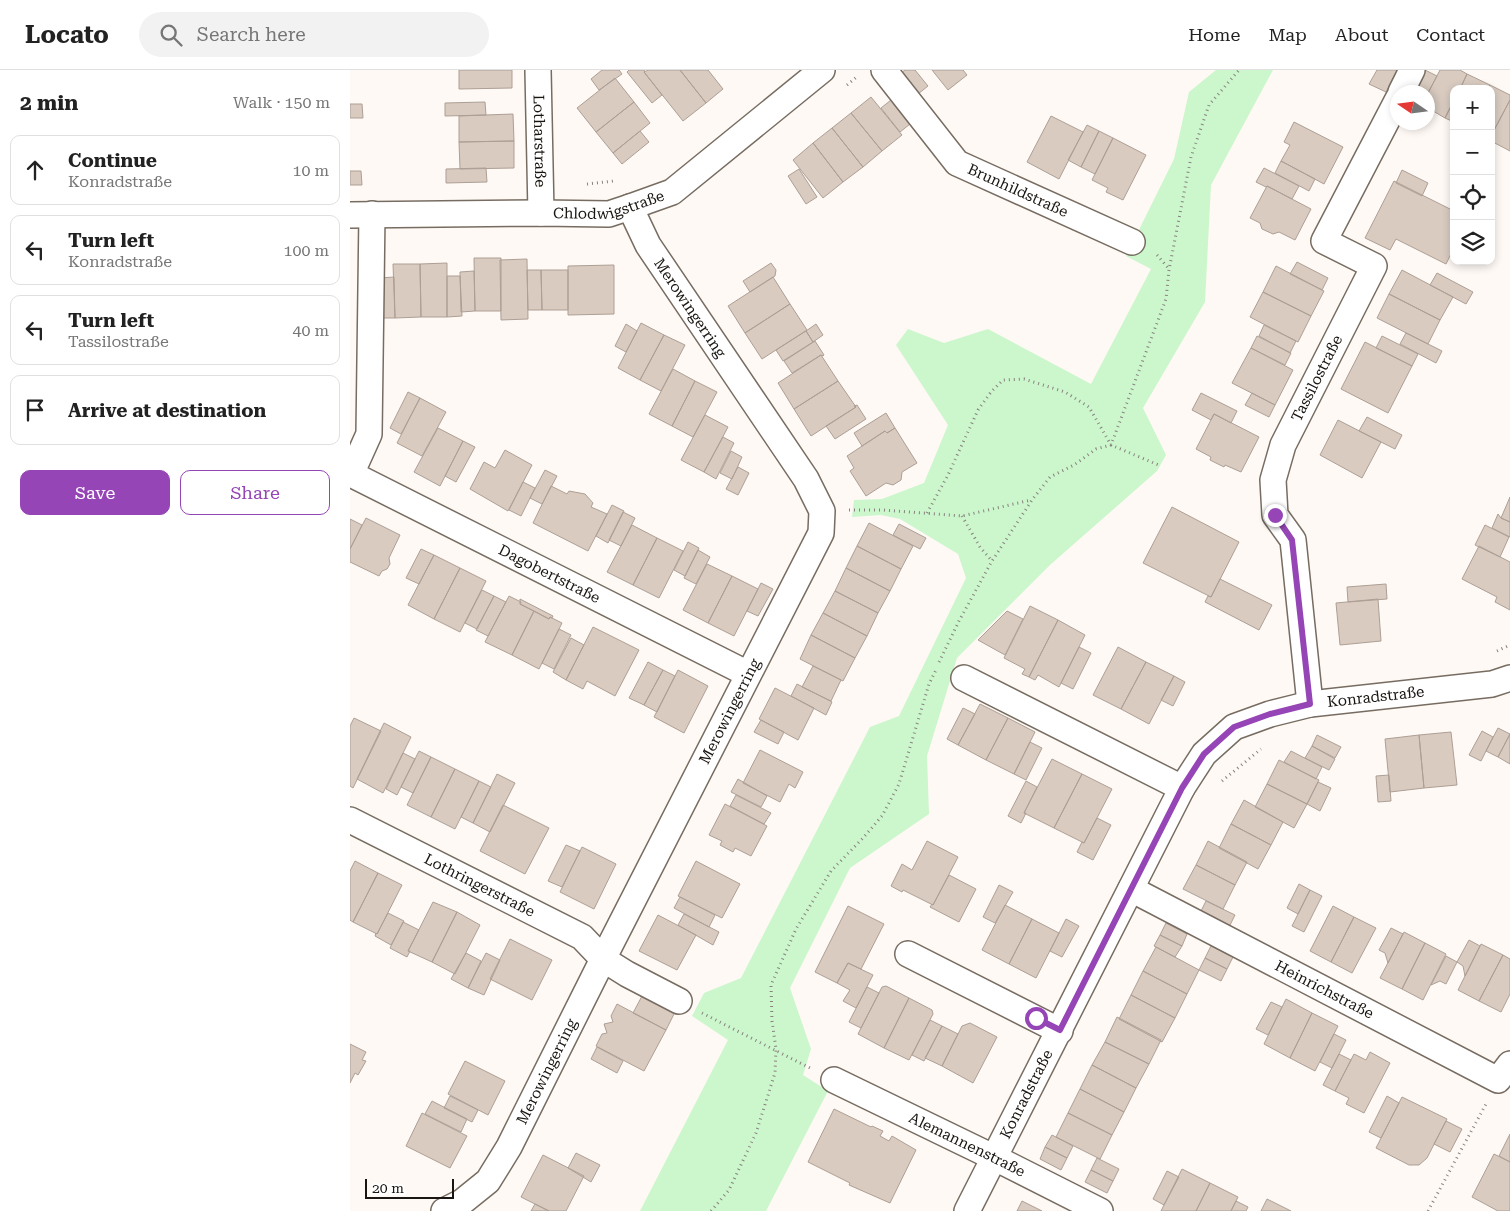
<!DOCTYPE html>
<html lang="en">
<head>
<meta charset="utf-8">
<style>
	body { margin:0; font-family:"Roboto Serif",serif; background:#f2f2f2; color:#222 }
	.controls { position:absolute; right:15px; top:15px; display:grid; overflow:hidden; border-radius:10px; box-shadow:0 2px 8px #0003 }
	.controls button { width:45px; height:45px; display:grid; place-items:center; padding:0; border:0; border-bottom:1px solid #e0e0e0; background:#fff; color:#222; font:25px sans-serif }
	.compass { position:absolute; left:1040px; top:15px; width:45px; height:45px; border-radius:50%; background:#fff; box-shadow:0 2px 8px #0003; rotate:283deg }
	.scale { position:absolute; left:15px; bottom:12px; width:89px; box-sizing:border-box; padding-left:5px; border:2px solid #191511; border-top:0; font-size:14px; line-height:18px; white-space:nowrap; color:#191511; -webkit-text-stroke:4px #fff; paint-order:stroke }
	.stop { position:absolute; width:15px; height:15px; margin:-11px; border:4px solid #9545b5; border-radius:50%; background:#fff }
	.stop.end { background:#9545b5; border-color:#fff; box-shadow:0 1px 5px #0008 }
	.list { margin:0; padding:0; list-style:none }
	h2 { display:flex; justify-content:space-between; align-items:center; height:65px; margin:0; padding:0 20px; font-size:21px }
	h2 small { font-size:16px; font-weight:400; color:#767676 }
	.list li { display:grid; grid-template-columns:32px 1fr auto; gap:15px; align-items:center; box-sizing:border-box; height:70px; margin:0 10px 10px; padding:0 10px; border:1px solid #e0e0e0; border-radius:10px }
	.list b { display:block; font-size:19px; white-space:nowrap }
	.list p { margin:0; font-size:16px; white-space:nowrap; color:#767676 }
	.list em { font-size:16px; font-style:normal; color:#767676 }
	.actions { display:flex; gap:10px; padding:15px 20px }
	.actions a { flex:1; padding:11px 0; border:1px solid #9545b5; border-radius:10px; text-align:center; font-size:18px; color:#9545b5 }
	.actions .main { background:#9545b5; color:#fff }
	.icon { flex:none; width:28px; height:28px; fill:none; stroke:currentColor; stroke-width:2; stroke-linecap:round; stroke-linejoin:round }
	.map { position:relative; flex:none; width:1160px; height:1141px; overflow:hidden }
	header { display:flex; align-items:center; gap:30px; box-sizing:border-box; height:70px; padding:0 25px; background:#fff; border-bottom:1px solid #e0e0e0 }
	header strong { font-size:24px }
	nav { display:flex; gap:28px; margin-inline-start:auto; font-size:18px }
	.search { width:350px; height:45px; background:#f2f2f2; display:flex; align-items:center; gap:12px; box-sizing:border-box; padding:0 18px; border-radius:28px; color:#767676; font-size:19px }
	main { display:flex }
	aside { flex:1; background:#fff }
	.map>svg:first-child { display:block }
</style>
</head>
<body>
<header>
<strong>Locato</strong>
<div class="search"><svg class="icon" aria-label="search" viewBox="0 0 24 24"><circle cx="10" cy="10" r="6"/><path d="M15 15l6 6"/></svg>Search here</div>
<nav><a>Home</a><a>Map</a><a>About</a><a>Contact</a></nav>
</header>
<main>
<aside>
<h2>2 min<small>Walk · 150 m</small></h2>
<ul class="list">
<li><svg class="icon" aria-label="ahead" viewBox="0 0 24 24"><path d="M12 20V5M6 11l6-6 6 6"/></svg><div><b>Continue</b><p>Konradstraße</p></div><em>10 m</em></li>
<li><svg class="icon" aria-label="left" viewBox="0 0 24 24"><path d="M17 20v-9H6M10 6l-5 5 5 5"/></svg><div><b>Turn left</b><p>Konradstraße</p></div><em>100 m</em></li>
<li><svg class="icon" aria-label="left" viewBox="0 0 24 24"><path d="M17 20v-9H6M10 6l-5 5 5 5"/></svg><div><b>Turn left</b><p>Tassilostraße</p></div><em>40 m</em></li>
<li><svg class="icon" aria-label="arrive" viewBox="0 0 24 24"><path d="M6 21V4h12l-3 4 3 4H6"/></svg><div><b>Arrive at destination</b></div></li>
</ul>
<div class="actions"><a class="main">Save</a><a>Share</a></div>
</aside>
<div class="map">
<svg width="1160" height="1141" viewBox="0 0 1160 1141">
	<rect width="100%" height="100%" fill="#fef9f4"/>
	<!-- green -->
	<path fill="#ccf6cc" d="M866,0H923L861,115L855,232L793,338L816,385L807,401L700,495L607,588L577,686L579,744L500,798L440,918L461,979L453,1005L478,1021L416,1141H290L378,970L342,946L354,923L391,908L520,657L549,646L616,508L608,484L550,449L531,445L502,447L504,430L532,429L574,413L598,355L546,275L558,259L594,273L638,259L741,314L801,199L776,186L824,89L839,22Z"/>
	<!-- building -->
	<path fill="#d9cbc0" stroke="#ad9f95" d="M109,0H162V18L109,19Z
		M252,0H269L272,4L249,20L241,9Z
		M279,0H294L295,2H294L312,25L302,33L277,2Z
		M298,0H330L356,33L333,51L294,2Z
		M330,0H358L373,19L356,33Z
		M555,0H565L578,16L568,24L551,3Z
		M582,0H613L617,5L598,20Z
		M1027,0H1047L1036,22L1019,14Z
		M1075,0L1087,6L1078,23L1066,22L1064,21Z
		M1090,0H1110L1117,4L1110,19H1104V30L1095,48L1078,38V23Z
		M1117,4L1140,15L1138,19H1110Z
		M265,8L284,32L246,62L227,38Z
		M1140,15L1160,25V30L1141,66V19H1138Z
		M521,27L552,65L532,81L501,43Z
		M541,30L560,54L550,62L531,38Z
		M1104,30V52L1095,48Z
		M1160,30V81L1141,71V66Z
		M135,32L136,45L95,46V33Z
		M284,32L300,53L263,83L246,62Z
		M0,34H12L13,48H0Z
		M501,43L532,81L513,97L482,58Z
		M163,44L164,71L109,72V46Z
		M701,46L733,62L709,109L677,92Z
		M944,52L993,77L974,114L931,91L940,75L934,72Z
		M737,55L749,61L731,97L718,90Z
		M482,58L513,97L493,112L463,73Z
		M290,61L299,72L272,94L263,83Z
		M749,61L763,68L745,104L731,97Z
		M763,68L796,85L773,130L756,122L758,118L742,110Z
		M164,71V98L110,99L109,72Z
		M463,73L493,112L473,128L443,90Z
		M931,91L965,109L959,121L925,103Z
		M136,98L137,112L96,113V99Z
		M914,98L949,116L942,129L917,116L916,117L906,112Z
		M449,99L467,127L456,134L438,106Z
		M1052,100L1078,113L1072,126L1046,113Z
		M0,101H11L12,115H0Z
		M1044,111L1104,141V178L1096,194L1046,169L1040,180L1015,168Z
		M917,116L961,139L945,170L929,162L923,164L912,159L910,153L900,148Z
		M124,188H151V241H125Z
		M177,189L178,249L151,250L150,190Z
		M947,192L978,208L972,220L940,204Z
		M97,193V247H71L70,194Z
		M421,193L426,200L425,206L400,222L393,211Z
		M43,194H70L71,247L45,248Z
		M264,195V244L218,245V196Z
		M926,196L974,221L961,246L913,222Z
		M177,200H191L192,240H178Z
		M191,200H218V240H192Z
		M1052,200L1103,227L1090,250L1039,224Z
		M124,201L125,241L111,242L110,202Z
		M1087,203L1123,222L1116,234L1080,215Z
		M97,206H110L112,246L97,247Z
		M44,207L45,248H31L30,208Z
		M423,207L440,234L395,263L378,236Z
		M913,222L961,246L948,272L900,247Z
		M1039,224L1090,250L1078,274L1027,248Z
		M440,234L457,260L412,289L395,263Z
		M291,253L314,265L290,310L268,298Z
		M276,254L287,261L276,282L265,276Z
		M466,254L473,265L463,272L456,261Z
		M914,255L946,271L940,283L909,266Z
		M456,261L463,272L433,291L426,280Z
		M1056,263L1092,281L1086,293L1050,274Z
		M314,265L335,275L311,321L290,310Z
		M907,266L941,283L935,295L901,278Z
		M1032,266L1068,284L1062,296L1026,278Z
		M465,271L474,285L473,286L471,285L442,303L434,291Z
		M1015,272L1062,296L1038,343L991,319Z
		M901,278L943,300L925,335L882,313Z
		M471,285L488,311L444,339L428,313Z
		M323,299L345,311L322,356L299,344Z
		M345,311L367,322L343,367L322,356Z
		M488,311L506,337L461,366L444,339Z
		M58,322L70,328L51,364L40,358Z
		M851,323L887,341L881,353L864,344L861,350L842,340Z
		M902,323L925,335L919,347L895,335Z
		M70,328L96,342L72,386L47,373Z
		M507,335L516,349L485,369L476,356L506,337L504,336Z
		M536,343L545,358L537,363L535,361L512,376L504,363Z
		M864,344L909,367L891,402L875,395L874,397L860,390L861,387L846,379Z
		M355,345L378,357L354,402L331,390Z
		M1017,347L1052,365L1045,379L1009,361Z
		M988,350L1031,372L1012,408L970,385Z
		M88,358L113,371L90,416L64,402Z
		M545,358L567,393L552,402L551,410L543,415L536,413L516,426L500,401L504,398L497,386L535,361L537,363Z
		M373,367L384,373L366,409L354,402Z
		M113,371L125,377L106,412L95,406Z
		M155,380L182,395L158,441L120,419L134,392L145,398Z
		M381,381L392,387L382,409L370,403Z
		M388,397L399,403L388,425L376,419Z
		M195,400L207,406L192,434L180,428Z
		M173,412L185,418L171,446L159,440Z
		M201,416L217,424L219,421L235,424L243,433L241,437L257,444L238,481L183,453Z
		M1160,427V452L1151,448Z
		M262,435L274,441L258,473L246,466Z
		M822,437L889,472L861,527L793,493Z
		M273,442L285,448L271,476L259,470Z
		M1148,444L1151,448L1160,452V467L1142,458Z
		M16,448L50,465L39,488L40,494L37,499L32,501L29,506L0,492V479Z
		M0,449L12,455L0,479Z
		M519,453L563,476L551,499L507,476Z
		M549,454L576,468L570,479L543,465Z
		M282,455L307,468L283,515L257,502Z
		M1135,455L1159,467L1150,487L1125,475Z
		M307,468L333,481L309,528L283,515Z
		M338,472L349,478L335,506L324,500Z
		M507,476L551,499L540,521L496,498Z
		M1129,476L1160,492V540L1145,532L1147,527L1112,509Z
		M71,479L84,485L69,514L56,508Z
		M348,480L360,487L346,514L334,508Z
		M84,485L110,498L84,549L58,535Z
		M357,494L382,506L358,553L333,540Z
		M110,498L136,511L110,562L84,549Z
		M496,498L540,521L528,543L485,521Z
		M382,506L408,519L384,566L358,553Z
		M870,509L922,535L909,560L855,532L858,526L861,527Z
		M411,513L423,519L408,546L397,541Z
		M1036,514L1037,529L998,532L997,517Z
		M132,520L144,526L127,559L115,553Z
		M485,521L528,543L517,566L473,543Z
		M144,526L156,532L138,566L126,560Z
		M159,526L171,532L170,534L184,541L162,585L135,572Z
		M170,529L203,546L202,548L200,547L199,549L170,534Z
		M1028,529L1031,571L990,575L986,533Z
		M680,536L708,550L679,607L672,604L675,599L654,588Z
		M184,541L199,549L200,547L212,553L189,599L162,585Z
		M657,541L673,549L655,585L628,570Z
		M473,543L517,566L505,588L461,565Z
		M708,550L735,565L709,617L688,605L685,610L679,607Z
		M243,557L289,580L265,626L237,611L233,619L216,610Z
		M209,559L221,565L204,599L192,593Z
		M461,565L505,588L493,611L450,589Z
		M221,568L234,575L216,610L203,602Z
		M729,577L741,583L723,619L711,613Z
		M768,577L796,592L771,639L743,625Z
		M298,592L313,600L294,635L279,628Z
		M796,592L824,606L799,654L771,639Z
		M463,596L491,610L481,631L452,617Z
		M313,600L325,606L307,642L294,635Z
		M328,600L358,616L334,663L304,647Z
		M824,606L835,612L823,636L811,630Z
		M447,614L482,632L476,645L441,626Z
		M425,618L464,638L448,670L409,649Z
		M630,634L658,648L636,690L608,675Z
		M613,638L625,644L608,675L597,669Z
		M4,648L31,661L3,718L0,716V656Z
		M658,648L685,662L664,704L636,690Z
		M411,650L434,662L428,674L404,662Z
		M34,653L61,667L33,723L7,709Z
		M1148,658L1160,664L1148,687L1136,681Z
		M1132,661L1143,667L1131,691L1119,685Z
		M1101,662L1107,715L1074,718L1069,665Z
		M1160,664V694L1148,687Z
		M967,665L991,677L985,688L962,676Z
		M1069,665L1074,718L1040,722L1035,669Z
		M680,672L692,678L676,710L664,704Z
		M962,676L985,689L979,700L955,688Z
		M410,680L453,702L445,718L439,714L430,732L393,713Z
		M69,681L81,687L63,723L51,717Z
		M941,681L972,697L966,709L934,692Z
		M53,683L65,689L47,725L36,719Z
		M81,687L105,699L81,747L57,735Z
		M702,689L732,704L704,758L674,743Z
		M929,690L969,710L957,734L917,714Z
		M105,699L129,711L105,759L81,747Z
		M147,704L165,713L140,762L123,753Z
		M732,704L762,719L734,773L704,758Z
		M1039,705L1041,731L1028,732L1026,706Z
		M388,709L417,726L411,737L381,722Z
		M129,711L141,717L123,753L111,747Z
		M676,711L687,717L674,743H676L671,753L658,746Z
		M968,712L981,718L970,741L957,734Z
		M917,714L957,734L944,758L905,737Z
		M386,725L421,743L414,754L380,736Z
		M894,730L933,752L921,775L881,754Z
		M375,734L417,756L401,786L385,778L383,782L370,775L372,771L359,765Z
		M153,735L199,758L175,804L130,781Z
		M747,748L761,755L743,790L727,782L732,772L734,773Z
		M881,754L921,775L908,799L869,778Z
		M577,771L608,787L583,835L553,820L552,822L541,816L552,794L562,800Z
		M858,771L897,792L885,815L846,795Z
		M216,775L230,781L212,817L198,811Z
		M232,777L266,794L244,839L210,822Z
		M5,791L28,803L3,852L0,850V801Z
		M346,791L390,814L372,848L328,826Z
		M846,795L885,815L873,839L833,819Z
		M28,803L52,815L27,864L3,852Z
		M599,805L626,819L609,852L580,837L582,834L583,835Z
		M949,814L960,820L948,844L937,838Z
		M649,815L663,822L645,853L633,847Z
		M960,820L972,826L954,862L942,856Z
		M330,827L365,845L359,857L324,838Z
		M856,831L885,845L879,857L850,843Z
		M83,832L107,842L82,892L58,881Z
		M655,835L682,849L659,894L632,880Z
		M498,836L534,854L511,899L498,893L487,913L465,902Z
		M983,836L1004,847L981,892L960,881Z
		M107,842L130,855L105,904L82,892Z
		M38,843L54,851L41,875L25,866L26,863L27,864Z
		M334,844L369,862L363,875L328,855Z
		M308,845L346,865L327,900L289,881Z
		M1004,847L1026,858L1002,903L981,892Z
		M682,849L709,863L686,908L659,894Z
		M716,849L729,856L712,887L700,881Z
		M53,852L69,860L58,881H60L57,887L40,878Z
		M816,853L837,864L832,876L810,865Z
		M1041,858L1053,864L1038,893L1035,883L1029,880Z
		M1054,862L1075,873L1052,919L1030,908Z
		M810,865L832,876L825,887L804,876Z
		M160,869L202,890L182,930L140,909Z
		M1119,870L1130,876L1115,906L1113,896L1107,892Z
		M1075,873L1096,884L1073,930L1052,919Z
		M1131,874L1153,885L1129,931L1108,920Z
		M861,876L883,887L877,899L855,888Z
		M806,877L849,900L837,924L793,901Z
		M116,883L131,891L118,918L101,909Z
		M136,883L150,890L134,925L118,918Z
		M1153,885L1160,889V924L1151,942L1129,931Z
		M1096,886L1107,892L1096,914L1090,911L1081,915Z
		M855,888L877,899L871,911L849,900Z
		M498,893L523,905L506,938L493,931L500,920L487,913Z
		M793,901L837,924L825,948L781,925Z
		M536,916L559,928L534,978L508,964L532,917Z
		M517,917L529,923L511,958L499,952Z
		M781,925L825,948L812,972L769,949Z
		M292,926L325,942L316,960L283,943Z
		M559,928L582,940L583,944L559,990L534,978Z
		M936,929L962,943L940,988L914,974Z
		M921,932L932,937L918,965L906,959Z
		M267,934L316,960L294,1001L246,976L252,964L257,963L254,954L263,952L261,946Z
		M962,943L988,956L965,1001L940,988Z
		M767,947L811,970L799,994L755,972Z
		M580,950L592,956L574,991L562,985Z
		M620,953L647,967L623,1013L592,996L612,956Z
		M592,956L608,964L592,996L575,988Z
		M984,964L996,970L982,998L970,992Z
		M755,972L799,994L786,1018L742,995Z
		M0,974L16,982L12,990L16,991L8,1005L5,1003L0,1013Z
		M247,977L273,991L267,1003L241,989Z
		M1020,982L1040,993L1014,1043L996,1034L999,1028L985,1021L1004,984L1016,990Z
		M989,984L1001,990L985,1021L973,1015Z
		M115,991L155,1011L138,1045L98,1024Z
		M742,995L786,1018L774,1042L730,1019Z
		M730,1019L774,1042L762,1065L718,1043Z
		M100,1026L128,1040L122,1052L94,1038Z
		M1037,1026L1049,1033L1031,1068L1019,1062Z
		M1052,1027L1097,1049L1077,1088L1069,1095H1059L1026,1078Z
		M82,1031L117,1049L111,1062L75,1044Z
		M484,1039L521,1057L522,1056L533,1061L530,1066L539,1071L542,1066L566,1080L540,1133L499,1115L500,1113L458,1092Z
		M72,1043L117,1066L100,1098L56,1076Z
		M718,1043L762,1065L750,1089L706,1067Z
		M1096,1051L1112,1059L1100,1082L1084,1074Z
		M1160,1064V1092L1149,1086Z
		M702,1065L723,1076L717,1088L695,1077Z
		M695,1077L717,1088L711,1100L690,1089Z
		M226,1083L250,1095L241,1112L218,1098Z
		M1144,1084L1160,1092V1141H1148L1122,1127Z
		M193,1085L234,1106L216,1141H199L171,1127Z
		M747,1088L769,1099L763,1111L741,1100Z
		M832,1099L860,1113L846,1141H811Z
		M741,1100L763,1111L757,1123L735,1112Z
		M817,1101L829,1107L814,1135L803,1129Z
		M860,1113L888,1127L881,1141H846Z
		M917,1129L941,1141H911Z
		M672,1131L692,1141H667Z
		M886,1131L898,1137L896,1141H881Z
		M185,1134L199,1141H181Z"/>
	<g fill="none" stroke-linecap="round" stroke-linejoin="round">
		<!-- street casing -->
		<g stroke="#776c61" stroke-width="28">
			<g id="street">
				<path id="s1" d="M188,0L191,143"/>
				<path id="s2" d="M534,0L607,93L782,172"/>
				<path d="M1051,22L1062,0"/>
				<path id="s3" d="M22,144L19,364L1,404L398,604"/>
				<path id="s4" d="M0,145L191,143L259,144L280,137L322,122L472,0"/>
				<path d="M614,608L832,718"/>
				<path id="s5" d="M960,634L943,470L925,445L923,410L933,375L1024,196L974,171L1048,29"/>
				<path id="s6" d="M0,750L232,867L253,889L277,904L329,931"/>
				<path id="s7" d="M781,819L1148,1010L1160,994"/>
				<path d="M558,884L710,961"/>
				<path id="s8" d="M484,1010L645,1088L750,1141"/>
				<path id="s9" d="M94,1141L112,1132L138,1111L159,1077L253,889L471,463L472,441L456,409L298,175L280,137"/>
				<path id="s10" d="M617,1141L832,718L854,684L884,657L920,644L960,634L1142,614L1160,608"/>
			</g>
		</g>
		<!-- path -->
		<path stroke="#88837f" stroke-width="3" stroke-dasharray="1 4" stroke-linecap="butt" d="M497,15L508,6
			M237,114L264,111
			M807,185L819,199
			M499,440H533L612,446L681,430
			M577,443L598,405L628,340L641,322L653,310L674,309L715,322L739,337L761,375L811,396
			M612,446L630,477L642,491
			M1147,581L1160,575
			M589,592L609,551L642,491L682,430L700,407L724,395L746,379L761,375L816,229L819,200L841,87L859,35L889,0
			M872,711L911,679
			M352,943L460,998
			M361,1141L379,1120L406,1063L425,1003L426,979L422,951L421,915L446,859L481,801L513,768L532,746L549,714L579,614L587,598
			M1078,1141L1136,1034"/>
		<!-- street -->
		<use href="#street" stroke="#fff" stroke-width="25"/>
	</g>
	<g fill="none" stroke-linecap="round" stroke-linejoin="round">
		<!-- route -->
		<path stroke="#9545b5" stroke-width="6" d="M686,948L710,960L832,718L854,684L884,657L920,644L960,634L942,470L925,445"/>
	</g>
	<g text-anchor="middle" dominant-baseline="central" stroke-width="5" stroke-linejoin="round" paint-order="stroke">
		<!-- street labels -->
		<g font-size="15" fill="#191511" stroke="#fff">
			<text stroke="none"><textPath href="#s1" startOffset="71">Lotharstraße</textPath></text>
			<text stroke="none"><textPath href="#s2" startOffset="185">Brunhildstraße</textPath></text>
			<text stroke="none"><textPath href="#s4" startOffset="260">Chlodwigstraße</textPath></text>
			<text transform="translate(340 238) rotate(56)">Merowingerring</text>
			<text stroke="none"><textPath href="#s5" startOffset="342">Tassilostraße</textPath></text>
			<text stroke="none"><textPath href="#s3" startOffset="486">Dagobertstraße</textPath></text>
			<text stroke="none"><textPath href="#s10" startOffset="701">Konradstraße</textPath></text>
			<text stroke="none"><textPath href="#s9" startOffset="582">Merowingerring</textPath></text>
			<text stroke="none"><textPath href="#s6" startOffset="145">Lothringerstraße</textPath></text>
			<text stroke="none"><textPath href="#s7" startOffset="218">Heinrichstraße</textPath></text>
			<text stroke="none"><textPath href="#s9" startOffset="178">Merowingerring</textPath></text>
			<text stroke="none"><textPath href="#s10" startOffset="131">Konradstraße</textPath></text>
			<text stroke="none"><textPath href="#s8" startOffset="148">Alemannenstraße</textPath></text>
		</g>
	</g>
</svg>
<div class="controls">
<button>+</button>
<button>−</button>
<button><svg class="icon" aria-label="locate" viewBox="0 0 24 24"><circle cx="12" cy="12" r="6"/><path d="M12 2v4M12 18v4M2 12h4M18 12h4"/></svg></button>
<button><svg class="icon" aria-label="layers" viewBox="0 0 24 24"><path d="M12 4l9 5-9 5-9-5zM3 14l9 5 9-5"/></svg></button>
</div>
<svg class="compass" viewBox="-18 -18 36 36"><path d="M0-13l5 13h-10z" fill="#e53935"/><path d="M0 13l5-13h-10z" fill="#767676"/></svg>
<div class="scale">20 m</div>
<div class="stop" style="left:686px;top:948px"></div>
<div class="stop end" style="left:925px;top:445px"></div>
</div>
</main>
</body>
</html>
